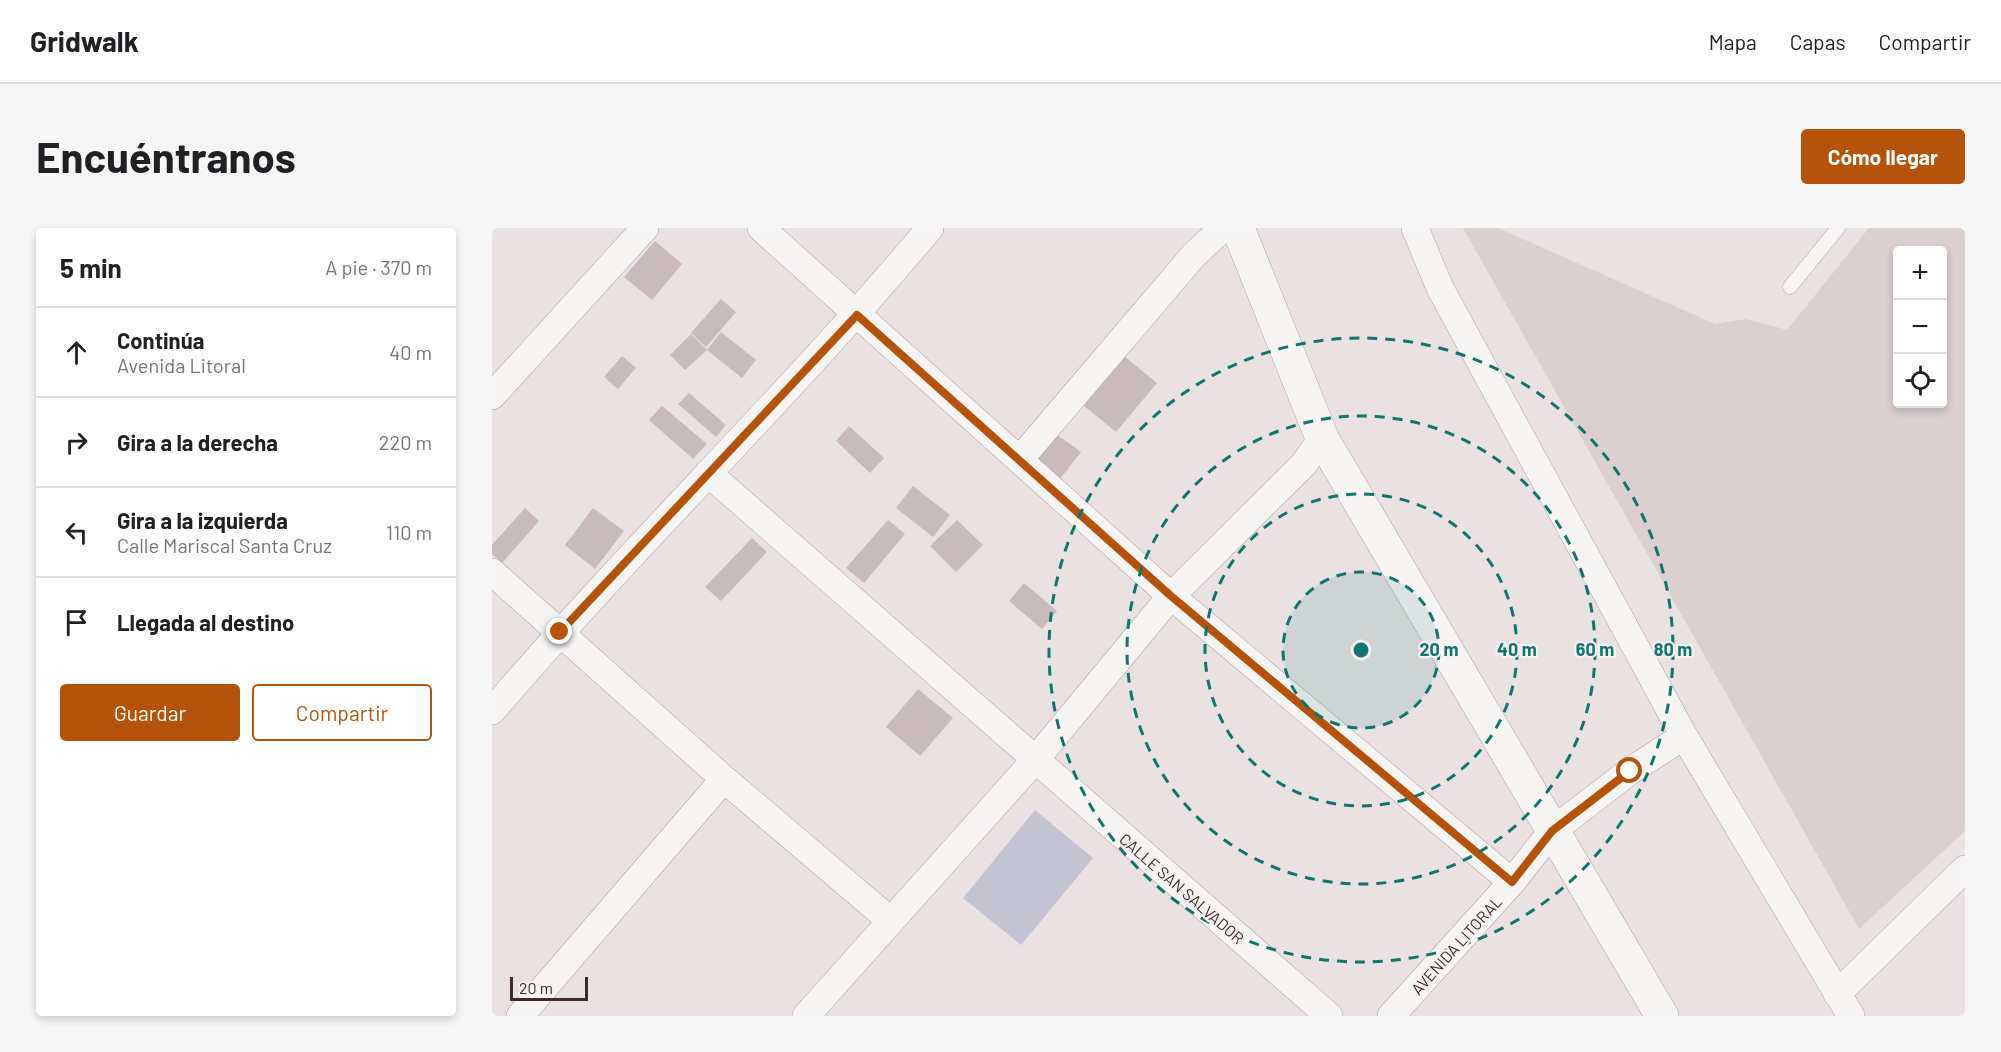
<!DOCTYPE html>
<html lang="es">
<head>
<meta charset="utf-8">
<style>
	body { margin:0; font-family:Barlow,sans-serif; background:#f6f6f6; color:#202124 }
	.controls { position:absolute; right:18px; top:18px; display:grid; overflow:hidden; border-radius:6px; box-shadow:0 3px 9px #0003 }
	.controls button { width:54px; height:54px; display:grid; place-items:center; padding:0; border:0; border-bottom:2px solid #e0e0e0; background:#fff; color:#202124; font:30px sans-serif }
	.scale { position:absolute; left:18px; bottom:15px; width:78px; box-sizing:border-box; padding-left:6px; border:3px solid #402a2c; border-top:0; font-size:16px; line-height:21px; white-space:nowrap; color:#402a2c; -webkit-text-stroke:4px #f6f1f1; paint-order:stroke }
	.stop { position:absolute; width:18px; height:18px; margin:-14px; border:4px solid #b45309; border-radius:50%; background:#fff }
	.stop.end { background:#b45309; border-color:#fff; box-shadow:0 2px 6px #0008 }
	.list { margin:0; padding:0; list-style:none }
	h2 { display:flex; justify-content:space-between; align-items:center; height:78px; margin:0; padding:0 24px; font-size:26px }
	h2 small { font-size:20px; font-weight:400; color:#757577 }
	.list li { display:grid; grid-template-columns:39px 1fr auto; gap:18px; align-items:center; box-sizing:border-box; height:90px; padding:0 24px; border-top:2px solid #e0e0e0 }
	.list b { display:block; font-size:22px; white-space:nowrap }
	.list p { margin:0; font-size:20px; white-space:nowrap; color:#757577 }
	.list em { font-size:20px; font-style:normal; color:#757577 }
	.actions { display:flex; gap:12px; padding:18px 24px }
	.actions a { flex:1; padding:14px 0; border:2px solid #b45309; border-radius:6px; text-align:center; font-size:21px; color:#b45309 }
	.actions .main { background:#b45309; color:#fff }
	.icon { flex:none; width:33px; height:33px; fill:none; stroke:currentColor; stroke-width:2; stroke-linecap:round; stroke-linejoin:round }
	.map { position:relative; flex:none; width:1473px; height:788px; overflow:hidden; border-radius:6px }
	header { display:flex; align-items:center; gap:36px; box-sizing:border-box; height:84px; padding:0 30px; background:#fff; border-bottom:2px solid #e0e0e0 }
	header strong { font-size:28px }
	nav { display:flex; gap:33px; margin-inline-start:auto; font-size:21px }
	.intro { display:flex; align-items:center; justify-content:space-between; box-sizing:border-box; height:144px; padding:0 36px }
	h1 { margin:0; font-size:42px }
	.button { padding:15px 27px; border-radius:6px; background:#b45309; color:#fff; font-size:21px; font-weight:700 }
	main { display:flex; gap:36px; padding:0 36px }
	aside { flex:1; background:#fff; border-radius:6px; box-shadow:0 3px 9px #0003 }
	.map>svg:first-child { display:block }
</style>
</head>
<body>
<header>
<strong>Gridwalk</strong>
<nav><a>Mapa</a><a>Capas</a><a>Compartir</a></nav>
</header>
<div class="intro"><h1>Encuéntranos</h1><a class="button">Cómo llegar</a></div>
<main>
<aside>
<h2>5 min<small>A pie · 370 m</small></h2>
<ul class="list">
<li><svg class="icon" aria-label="ahead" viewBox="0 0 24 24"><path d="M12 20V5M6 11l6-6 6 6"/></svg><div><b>Continúa</b><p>Avenida Litoral</p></div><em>40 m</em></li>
<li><svg class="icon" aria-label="right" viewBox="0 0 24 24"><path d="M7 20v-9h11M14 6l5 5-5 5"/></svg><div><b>Gira a la derecha</b></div><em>220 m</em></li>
<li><svg class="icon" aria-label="left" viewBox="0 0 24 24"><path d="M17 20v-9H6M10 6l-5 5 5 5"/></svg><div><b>Gira a la izquierda</b><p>Calle Mariscal Santa Cruz</p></div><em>110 m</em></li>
<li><svg class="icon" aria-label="arrive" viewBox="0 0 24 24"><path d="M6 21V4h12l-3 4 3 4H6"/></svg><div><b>Llegada al destino</b></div></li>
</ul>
<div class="actions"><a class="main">Guardar</a><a>Compartir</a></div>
</aside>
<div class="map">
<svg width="1473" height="788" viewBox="0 0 1473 788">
	<rect width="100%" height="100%" fill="#e9e1e2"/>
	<!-- built -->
	<path fill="#dbcfd0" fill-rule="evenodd" d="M971,0H1006L1223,96L1254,91L1295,102L1377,0H1473V603L1367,701ZM1406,22H1450V176H1406Z"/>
	<!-- green -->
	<path fill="#c3c3d2" d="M543,582L601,630L529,717L471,670Z"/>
	<!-- building -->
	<path fill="#c9bbbd" d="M163,13L190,36L160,72L132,49Z
		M229,71L244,84L214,119L199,105Z
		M229,104L264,132L250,150L215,122Z
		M199,106L215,122L193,142L178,127Z
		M130,128L144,140L126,161L112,149Z
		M632,128L665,155L624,204L591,177Z
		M197,165L234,197L224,209L186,176Z
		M170,178L215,216L201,231L157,192Z
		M357,198L392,230L378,245L344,213Z
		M557,201L589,224L564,256L530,229Z
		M421,258L458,287L441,309L404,280Z
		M33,280L47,293L10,335L0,326V317Z
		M101,280L132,303L103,341L73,317Z
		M396,292L413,306L372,355L354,340Z
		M465,292L491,317L464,344L438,318Z
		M260,310L275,324L229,373L213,359Z
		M532,355L565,383L550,401L517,373Z
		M426,461L461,490L428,528L394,499Z"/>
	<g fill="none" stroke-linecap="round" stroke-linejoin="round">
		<!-- service casing -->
		<g stroke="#b0a3a4" stroke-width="15">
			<path id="service" d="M1298,59L1346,0"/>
		</g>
		<!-- minor casing -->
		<g stroke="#b0a3a4" stroke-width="28">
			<path id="minor" d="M269,0L679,368L1020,654
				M923,0L948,60L1192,508L1359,788
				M0,168L153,0
				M528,231L702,27L731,0
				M216,245L837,788
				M0,344L232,551L399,693
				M0,483C141,318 298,167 438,0
				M1345,766L1473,641
				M28,788L232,551
				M314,788L543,532L679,368L812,236L830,210
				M899,788L1020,654L1060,603L1138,543L1192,508"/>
		</g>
		<!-- tertiary casing -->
		<g stroke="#b0a3a4" stroke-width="34">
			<path id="tertiary" d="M746,0L830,210L1170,788"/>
		</g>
		<!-- service -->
		<use href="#service" stroke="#f7f4f4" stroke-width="14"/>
		<!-- minor -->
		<use href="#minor" stroke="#f7f4f4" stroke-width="27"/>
		<!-- tertiary -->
		<use href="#tertiary" stroke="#f7f4f4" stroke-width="33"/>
	</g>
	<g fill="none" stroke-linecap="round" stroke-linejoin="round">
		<!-- route -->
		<path stroke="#b45309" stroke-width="8" d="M68,404L365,87L679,368L1020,654L1060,603L1138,543"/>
	</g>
	<!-- distance rings -->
	<circle cx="869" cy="422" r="78" fill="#0f766e" fill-opacity=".12"/>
	<g fill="none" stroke="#0f766e" stroke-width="3" stroke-dasharray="10 8">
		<circle cx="869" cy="422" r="78"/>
		<circle cx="869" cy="422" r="156"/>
		<circle cx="869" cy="422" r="234"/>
		<circle cx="869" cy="422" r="312"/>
	</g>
	<g text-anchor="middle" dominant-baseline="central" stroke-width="4.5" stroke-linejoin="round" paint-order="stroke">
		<!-- street labels -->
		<g font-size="16" fill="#402a2c" stroke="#f6f1f1">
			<text transform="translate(690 660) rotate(41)">CALLE SAN SALVADOR</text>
			<text transform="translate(964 717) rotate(-48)">AVENIDA LITORAL</text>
		</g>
	</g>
	<circle cx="869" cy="422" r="9" fill="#0f766e" stroke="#f6f1f1" stroke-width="3"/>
	<g font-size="18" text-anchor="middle" font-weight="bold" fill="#0f766e" stroke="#f6f1f1" stroke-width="4.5" stroke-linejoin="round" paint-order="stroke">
		<text x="947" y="428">20 m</text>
		<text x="1025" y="428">40 m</text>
		<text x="1103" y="428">60 m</text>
		<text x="1181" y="428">80 m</text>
	</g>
</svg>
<div class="controls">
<button>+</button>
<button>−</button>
<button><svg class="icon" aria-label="locate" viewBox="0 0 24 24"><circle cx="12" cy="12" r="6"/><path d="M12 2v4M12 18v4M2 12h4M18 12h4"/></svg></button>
</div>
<div class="scale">20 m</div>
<div class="stop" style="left:1138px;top:543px"></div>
<div class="stop end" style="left:68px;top:404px"></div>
</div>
</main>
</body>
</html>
